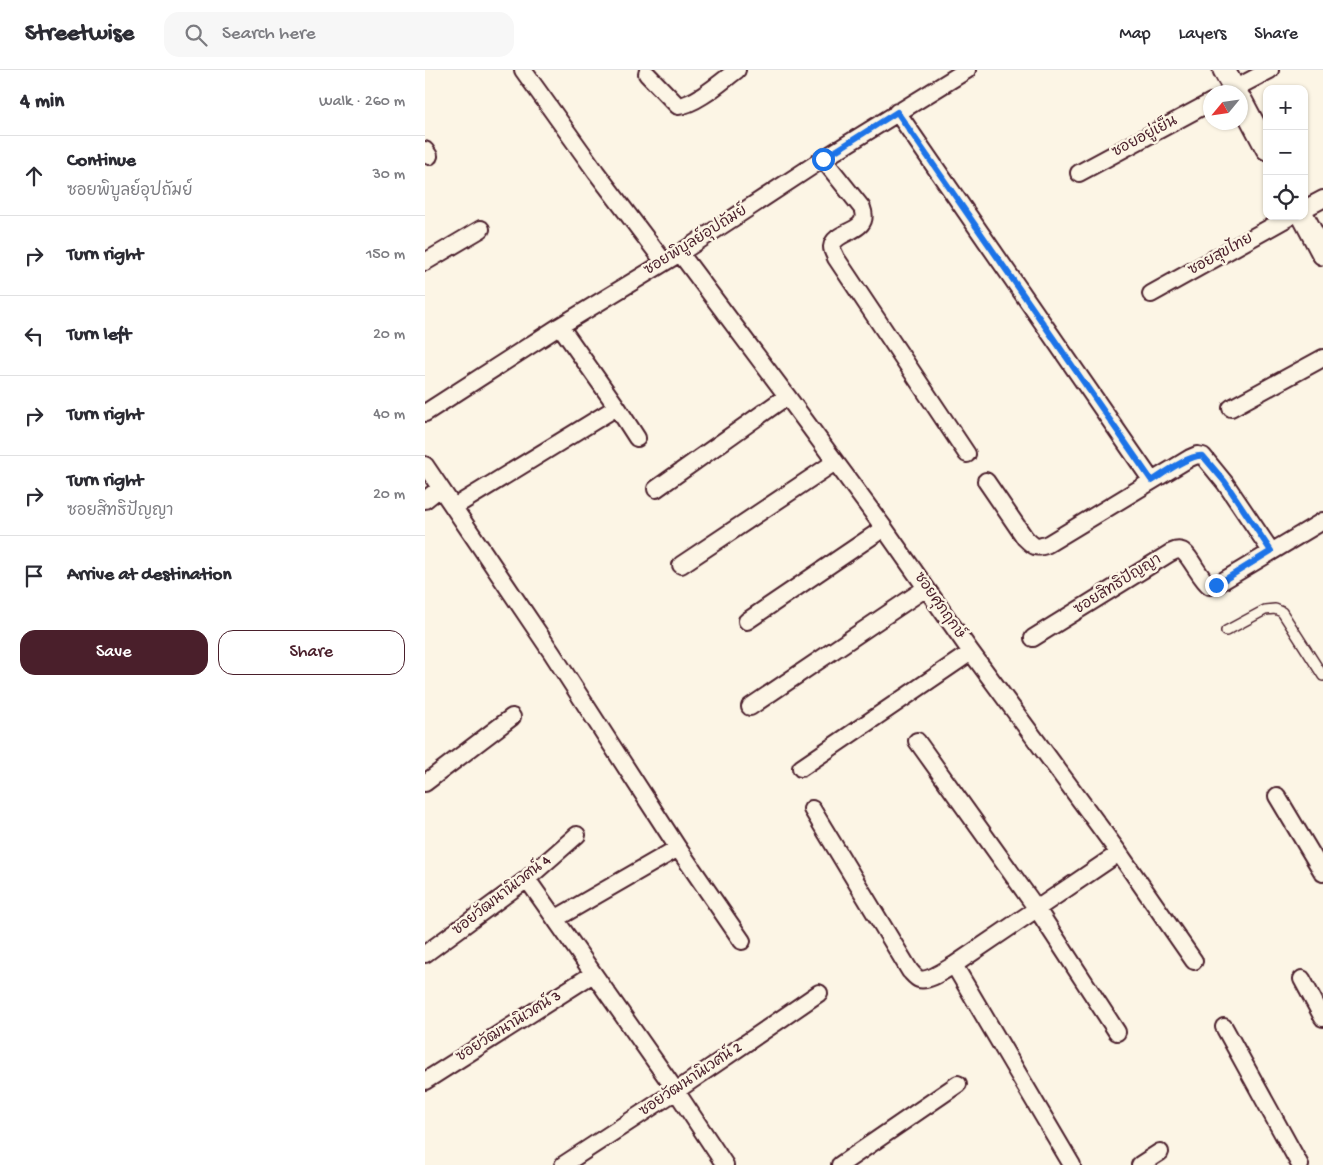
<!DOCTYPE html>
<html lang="en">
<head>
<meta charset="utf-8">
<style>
	body { margin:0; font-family:"Gochi Hand","Playpen Sans Thai",sans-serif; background:#f7f7f7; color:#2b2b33 }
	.controls { position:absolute; right:15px; top:15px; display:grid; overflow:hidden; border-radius:10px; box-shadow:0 1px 4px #0004 }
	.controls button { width:45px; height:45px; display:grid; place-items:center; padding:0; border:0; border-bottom:1px solid #e1e1e2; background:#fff; color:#2b2b33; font:25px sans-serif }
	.compass { position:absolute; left:778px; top:15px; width:45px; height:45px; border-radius:50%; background:#fff; box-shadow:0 1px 4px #0004; rotate:241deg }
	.stop { position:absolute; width:15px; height:15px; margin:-11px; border:4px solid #1a73e8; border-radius:50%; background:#fff }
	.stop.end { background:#1a73e8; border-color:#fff; box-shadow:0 1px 5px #0008 }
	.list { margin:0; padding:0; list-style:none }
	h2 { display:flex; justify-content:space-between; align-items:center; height:65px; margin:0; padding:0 20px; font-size:21px }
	h2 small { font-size:16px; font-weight:400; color:#7c7c81 }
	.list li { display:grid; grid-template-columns:32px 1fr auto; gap:15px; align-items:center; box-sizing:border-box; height:80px; padding:0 20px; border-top:1px solid #e1e1e2 }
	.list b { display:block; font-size:19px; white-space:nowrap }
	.list p { margin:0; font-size:16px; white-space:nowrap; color:#7c7c81 }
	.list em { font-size:16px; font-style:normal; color:#7c7c81 }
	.actions { display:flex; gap:10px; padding:15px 20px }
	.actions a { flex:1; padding:11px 0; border:1px solid #4a1f2b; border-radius:15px; text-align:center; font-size:18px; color:#4a1f2b }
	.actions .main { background:#4a1f2b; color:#fff }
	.icon { flex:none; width:28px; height:28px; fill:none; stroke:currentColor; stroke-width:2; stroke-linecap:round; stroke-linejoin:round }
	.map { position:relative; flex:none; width:898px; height:1095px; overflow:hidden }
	header { display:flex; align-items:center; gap:30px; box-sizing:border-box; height:70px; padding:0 25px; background:#fff; border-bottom:1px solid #e1e1e2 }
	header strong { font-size:24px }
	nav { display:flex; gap:28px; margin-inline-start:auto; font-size:18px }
	.search { width:350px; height:45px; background:#f7f7f7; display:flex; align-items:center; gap:12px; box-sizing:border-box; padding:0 18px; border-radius:15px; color:#7c7c81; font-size:19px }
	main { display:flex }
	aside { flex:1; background:#fff }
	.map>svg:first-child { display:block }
</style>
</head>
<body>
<header>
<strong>Streetwise</strong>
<div class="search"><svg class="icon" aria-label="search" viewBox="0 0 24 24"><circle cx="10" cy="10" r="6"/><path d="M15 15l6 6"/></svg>Search here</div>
<nav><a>Map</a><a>Layers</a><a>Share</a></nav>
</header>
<main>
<aside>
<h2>4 min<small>Walk · 260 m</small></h2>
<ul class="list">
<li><svg class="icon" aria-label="ahead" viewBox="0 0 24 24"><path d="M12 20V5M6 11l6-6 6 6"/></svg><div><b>Continue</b><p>ซอยพิบูลย์อุปถัมย์</p></div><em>30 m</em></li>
<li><svg class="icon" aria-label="right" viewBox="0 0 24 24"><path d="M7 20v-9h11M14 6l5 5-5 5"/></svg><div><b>Turn right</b></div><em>150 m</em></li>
<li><svg class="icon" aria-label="left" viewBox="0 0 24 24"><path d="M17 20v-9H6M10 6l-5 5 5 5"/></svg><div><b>Turn left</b></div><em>20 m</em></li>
<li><svg class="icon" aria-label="right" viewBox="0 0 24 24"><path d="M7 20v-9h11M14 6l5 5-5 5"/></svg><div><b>Turn right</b></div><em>40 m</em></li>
<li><svg class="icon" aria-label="right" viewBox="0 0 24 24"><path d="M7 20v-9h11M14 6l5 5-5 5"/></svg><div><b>Turn right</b><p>ซอยสิทธิปัญญา</p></div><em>20 m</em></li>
<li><svg class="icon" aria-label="arrive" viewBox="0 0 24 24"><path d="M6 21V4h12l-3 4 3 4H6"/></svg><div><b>Arrive at destination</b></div></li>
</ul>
<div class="actions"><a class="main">Save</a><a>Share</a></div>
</aside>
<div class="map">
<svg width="898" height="1095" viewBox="0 0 898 1095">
	<rect width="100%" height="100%" fill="#fcf5e5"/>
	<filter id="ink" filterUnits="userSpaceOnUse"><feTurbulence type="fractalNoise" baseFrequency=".02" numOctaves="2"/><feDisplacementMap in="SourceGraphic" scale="10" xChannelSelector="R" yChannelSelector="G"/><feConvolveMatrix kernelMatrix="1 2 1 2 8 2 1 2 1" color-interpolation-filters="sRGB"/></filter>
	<g filter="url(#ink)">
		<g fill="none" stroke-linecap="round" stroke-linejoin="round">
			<!-- service casing -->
			<g stroke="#4a1f2b" stroke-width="12">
				<path id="service" d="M801,561L840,540L850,539L857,542L898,606"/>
			</g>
			<!-- minor casing -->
			<g stroke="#4a1f2b" stroke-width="20">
				<path id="minor" d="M98,0L171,102L239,192
					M222,4L253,36C272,34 297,11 312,0
					M803,22L845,0
					M472,42L727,411
					M0,80L4,86
					M398,89L437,138C447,164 409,159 407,177C407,181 410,185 411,188L542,384
					M654,103L786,32
					M879,139L898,129
					M255,183L362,326L459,458L546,582L694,783L769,891
					M0,192L56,159
					M726,224L866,146
					M135,256L192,337L212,368
					M806,338L898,288
					M0,343L135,256L255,183L398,89L542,0
					M0,395L127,583L253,778L317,871
					M561,411L600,468C609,477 611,479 623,474L765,388L772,385L778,386L800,413L846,481
					M231,419L362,326
					M0,430L15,418
					M29,437L192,337
					M256,495L410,392
					M322,551L459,458
					M608,568L745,483C749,481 753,479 757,481C765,485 775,509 785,516L791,515L898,451
					M325,637L501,518
					M492,671L612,839L692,962
					M376,698L546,582
					M0,713L87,647
					M852,726L898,803
					M387,739L485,901C488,904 491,908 494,909C503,912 520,900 529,895L694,783
					M102,809L251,1021L300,1095
					M130,849L253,778
					M0,884L102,809L152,765
					M529,895L647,1095
					M877,909L898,948
					M799,957L875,1095
					M0,1011L168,904
					M138,1095L251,1021L394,923
					M415,1095L533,1014
					M715,1095L735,1082"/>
			</g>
			<!-- tertiary casing -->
			<g stroke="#4a1f2b" stroke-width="25">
				<path id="tertiary" d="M799,0L811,22
					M816,30L842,79
					M878,146L898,184"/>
			</g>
			<!-- service -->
			<use href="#service" stroke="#fcf5e5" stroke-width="9"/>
			<!-- minor -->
			<use href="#minor" stroke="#fcf5e5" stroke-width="16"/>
			<!-- tertiary -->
			<use href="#tertiary" stroke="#fcf5e5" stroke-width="21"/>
		</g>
	</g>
	<g fill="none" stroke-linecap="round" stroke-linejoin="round" filter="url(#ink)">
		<!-- route -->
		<path stroke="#1a73e8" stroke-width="6" d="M398,89L472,42L727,411C738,404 765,384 778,386L800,412L846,481L791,515"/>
	</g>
	<g text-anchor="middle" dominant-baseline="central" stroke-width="5" stroke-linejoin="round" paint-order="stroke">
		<!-- street labels -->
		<g font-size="15" fill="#4a1f2b" stroke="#fcf5e5">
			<text transform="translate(720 67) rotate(-28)">ซอยอยู่เย็น</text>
			<text transform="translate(271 171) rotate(-32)">ซอยพิบูลย์อุปถัมย์</text>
			<text transform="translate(796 185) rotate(-29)">ซอยสุขไทย</text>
			<text transform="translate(693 515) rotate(-32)">ซอยสิทธิปัญญา</text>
			<text transform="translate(514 536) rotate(55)">ซอยศุภฤกษ์</text>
			<text transform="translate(77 826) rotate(-38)">ซอยวัฒนานิเวศน์ 4</text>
			<text transform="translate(84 957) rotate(-32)">ซอยวัฒนานิเวศน์ 3</text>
			<text transform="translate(266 1010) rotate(-34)">ซอยวัฒนานิเวศน์ 2</text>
		</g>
	</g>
</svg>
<div class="controls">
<button>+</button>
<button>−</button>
<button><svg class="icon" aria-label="locate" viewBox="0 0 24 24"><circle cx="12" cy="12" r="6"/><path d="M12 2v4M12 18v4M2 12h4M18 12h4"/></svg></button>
</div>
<svg class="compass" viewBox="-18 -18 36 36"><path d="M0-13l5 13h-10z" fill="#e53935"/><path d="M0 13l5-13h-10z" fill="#7c7c81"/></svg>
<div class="stop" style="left:398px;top:89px"></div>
<div class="stop end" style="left:791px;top:515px"></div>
</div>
</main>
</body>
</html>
